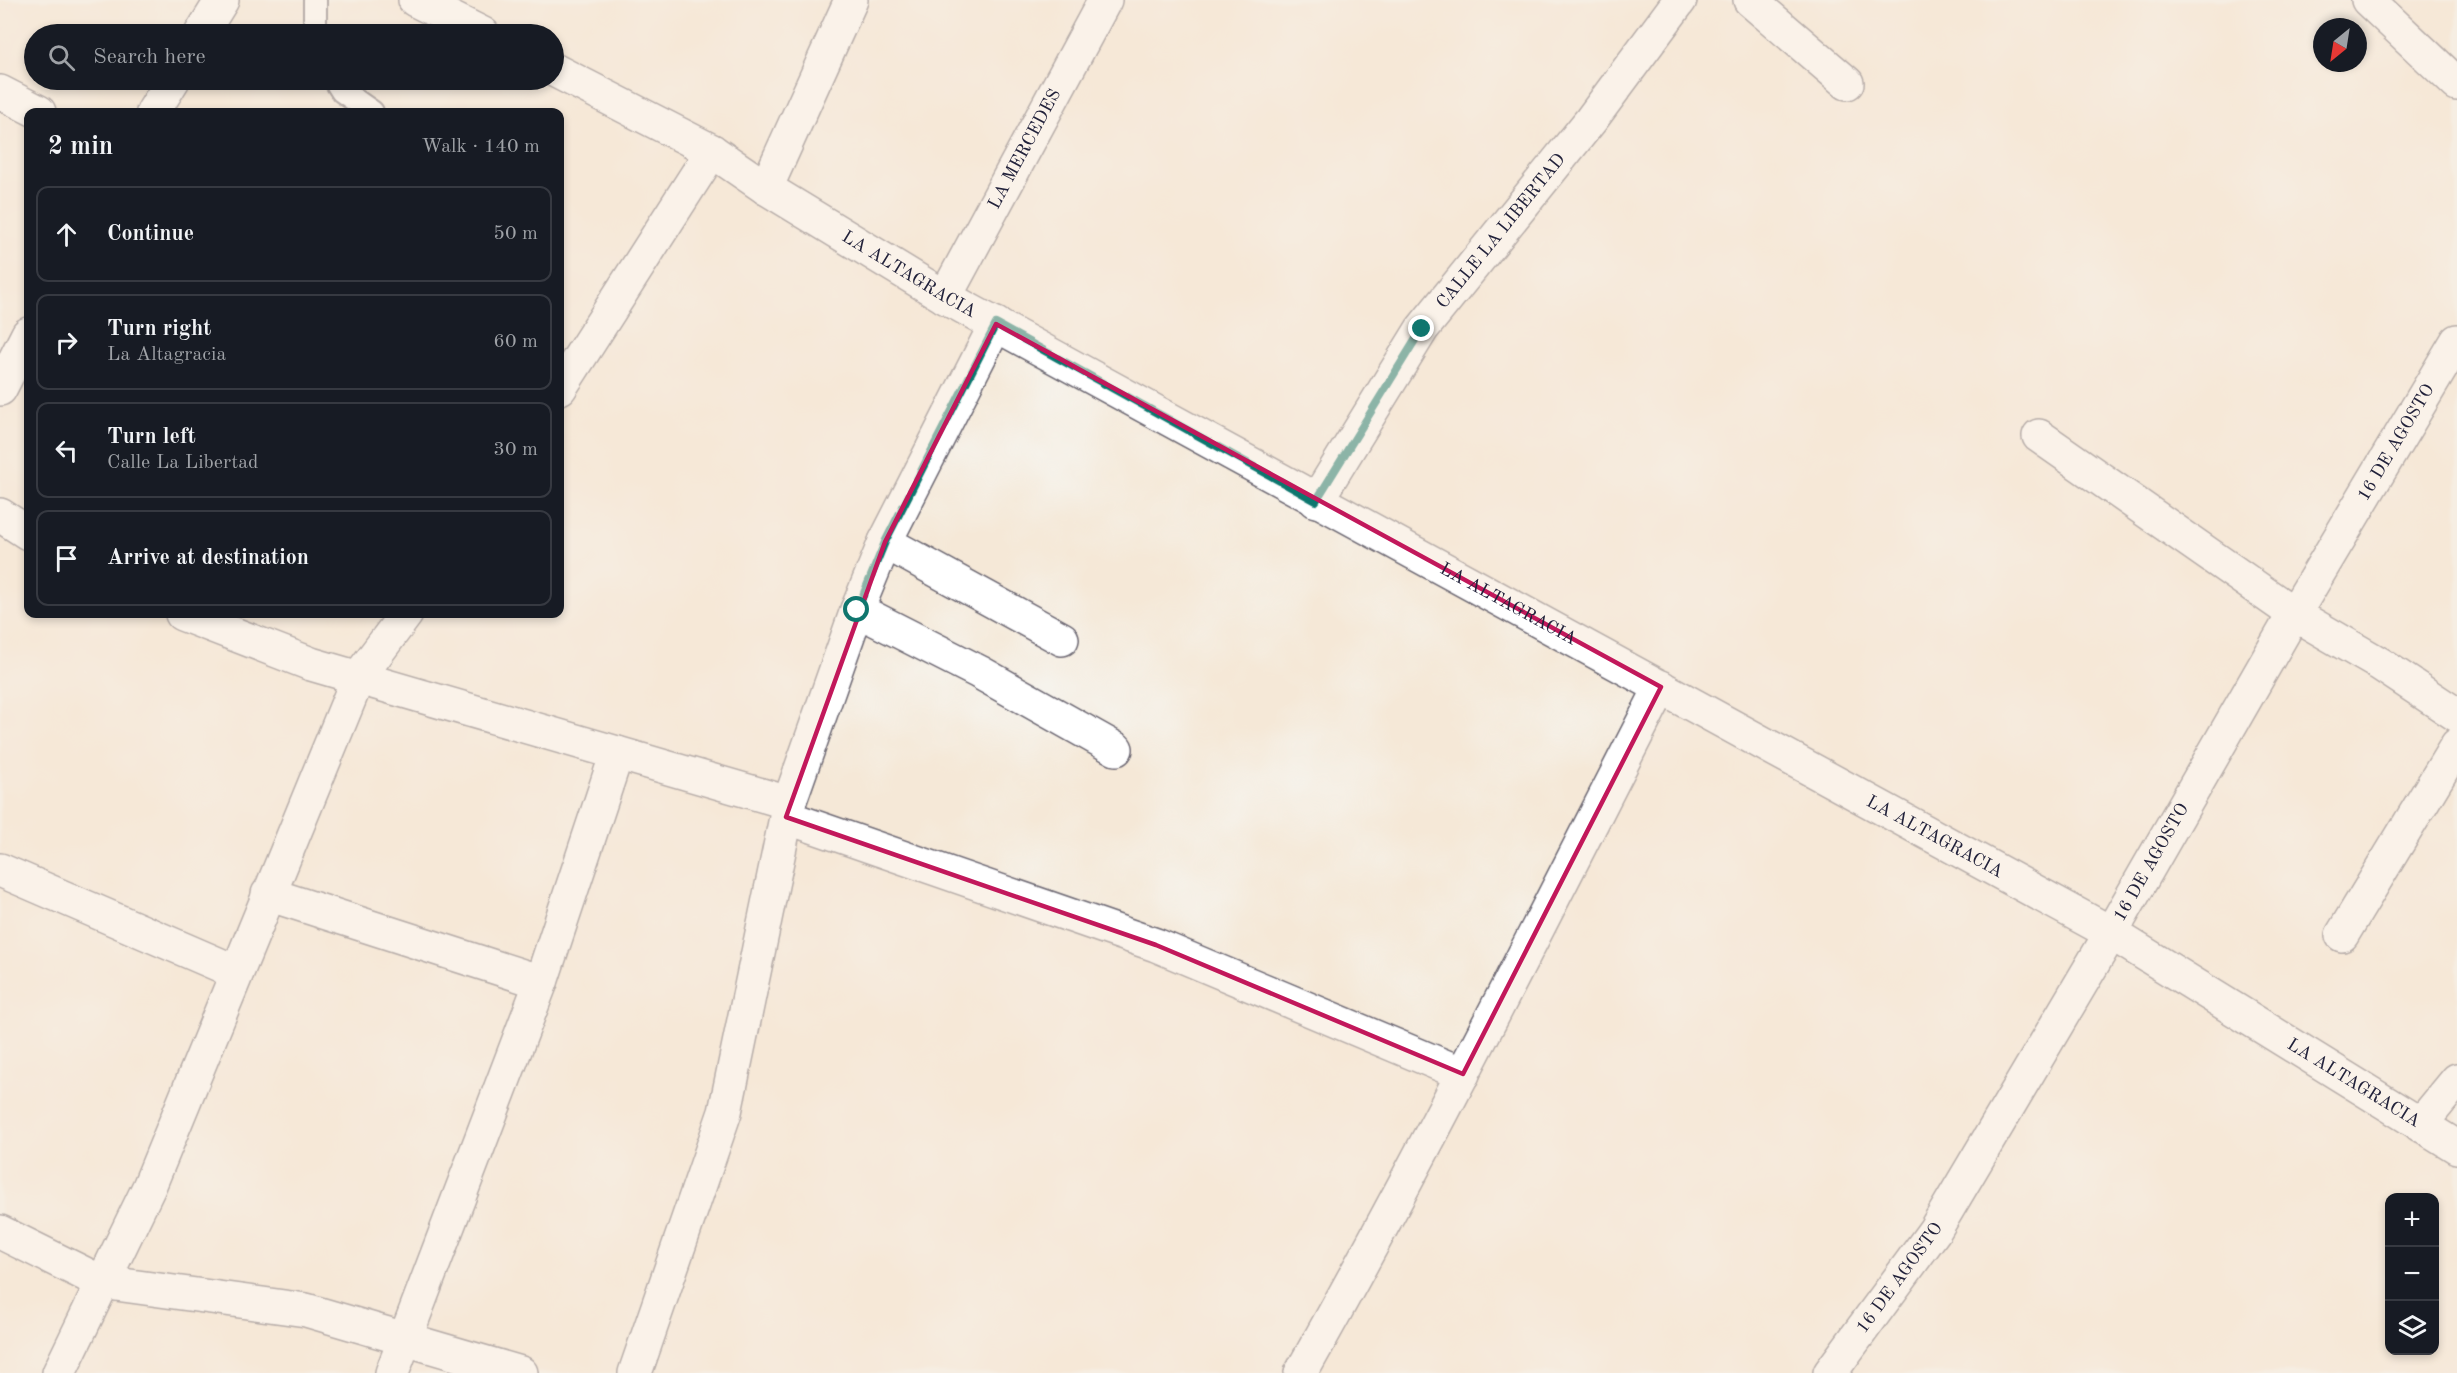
<!DOCTYPE html>
<html lang="en">
<head>
<meta charset="utf-8">
<style>
	body { margin:0; font-family:"Old Standard TT",serif; background:#20242c; color:#f1f3f6 }
	.controls { position:absolute; right:18px; bottom:18px; display:grid; overflow:hidden; border-radius:12px; box-shadow:0 3px 9px #0003 }
	.controls button { width:54px; height:54px; display:grid; place-items:center; padding:0; border:0; border-bottom:2px solid #363941; background:#171b24; color:#f1f3f6; font:30px sans-serif }
	.compass { position:absolute; left:2313px; top:18px; width:54px; height:54px; border-radius:50%; background:#171b24; box-shadow:0 3px 9px #0003; rotate:210deg }
	.stop { position:absolute; width:18px; height:18px; margin:-14px; border:4px solid #0f766e; border-radius:50%; background:#fff }
	.stop.end { background:#0f766e; border-color:#fff; box-shadow:0 2px 6px #0008 }
	.list { margin:0; padding:0; list-style:none }
	h2 { display:flex; justify-content:space-between; align-items:center; height:78px; margin:0; padding:0 24px; font-size:26px }
	h2 small { font-size:20px; font-weight:400; color:#9ea1a6 }
	.list li { display:grid; grid-template-columns:39px 1fr auto; gap:18px; align-items:center; box-sizing:border-box; height:96px; margin:0 12px 12px; padding:0 12px; border:2px solid #363941; border-radius:12px }
	.list b { display:block; font-size:22px; white-space:nowrap }
	.list p { margin:0; font-size:20px; white-space:nowrap; color:#9ea1a6 }
	.list em { font-size:20px; font-style:normal; color:#9ea1a6 }
	.icon { flex:none; width:33px; height:33px; fill:none; stroke:currentColor; stroke-width:2; stroke-linecap:round; stroke-linejoin:round }
	.map { position:relative; flex:none; width:2457px; height:1373px; overflow:hidden }
	.search { position:absolute; background:#171b24; box-shadow:0 3px 9px #0003; left:24px; top:24px; width:540px; height:66px; display:flex; align-items:center; gap:15px; box-sizing:border-box; padding:0 21px; border-radius:33px; color:#9ea1a6; font-size:22px }
	.panel { position:absolute; background:#171b24; box-shadow:0 3px 9px #0003; left:24px; top:108px; width:540px; height:510px; border-radius:12px }
	.map>svg:first-child { display:block }
</style>
</head>
<body>
<div class="map">
<svg width="2457" height="1373" viewBox="0 0 2457 1373">
	<rect width="100%" height="100%" fill="#f6f6f2"/>
	<filter id="ink" filterUnits="userSpaceOnUse"><feTurbulence type="fractalNoise" baseFrequency=".0167" numOctaves="2"/><feDisplacementMap in="SourceGraphic" scale="12" xChannelSelector="R" yChannelSelector="G"/><feConvolveMatrix kernelMatrix="1 2 1 2 8 2 1 2 1" color-interpolation-filters="sRGB"/></filter>
	<filter id="wash" filterUnits="userSpaceOnUse"><feTurbulence type="fractalNoise" baseFrequency=".008" numOctaves="4" result="noise"/><feDisplacementMap in="SourceGraphic" scale="24" xChannelSelector="R" yChannelSelector="G"/><feGaussianBlur stdDeviation="1.35" result="paint"/><feColorMatrix in="noise" values="0 0 0 0 0 0 0 0 0 0 0 0 0 0 0 0 0 1.4 0 .05"/><feComposite in="paint" operator="in"/></filter>
	<g filter="url(#wash)">
		<rect width="100%" height="100%" fill="#f5e8d7"/>
	</g>
	<g filter="url(#ink)">
		<g fill="none" stroke-linecap="round" stroke-linejoin="round">
			<!-- service casing -->
			<g stroke="#6c6772" stroke-width="26">
				<path id="service" d="M315,34V0
					M335,80L342,91L372,112"/>
			</g>
			<!-- minor casing -->
			<g stroke="#6c6772" stroke-width="36">
				<g id="minor">
					<path d="M415,0L483,34"/>
					<path d="M1750,0L1847,83"/>
					<path d="M2368,0L2457,84"/>
					<path d="M201,34L222,0"/>
					<path id="s1" d="M554,70L712,151L766,188L945,297L2111,933L2457,1147"/>
					<path d="M0,92L39,112"/>
					<path d="M153,112L173,80"/>
					<path d="M766,188L851,0"/>
					<path id="s2" d="M945,297L1105,0"/>
					<path d="M560,388L712,151"/>
					<path d="M0,389L28,334"/>
					<path d="M2039,436L2294,614L2380,664L2457,715"/>
					<path id="s3" d="M1316,501L1422,329L1591,120L1680,0"/>
					<path d="M0,515L28,533"/>
					<path d="M885,542L1062,639"/>
					<path d="M857,610L979,672L1116,749"/>
					<path d="M182,614L311,664L789,803"/>
					<path d="M786,817L1156,945L1463,1074"/>
					<path d="M0,870L236,972"/>
					<path d="M268,894L541,982"/>
					<path d="M2342,935L2457,745"/>
					<path d="M2420,1125L2457,1080"/>
					<path d="M0,1232L101,1282L306,1310L521,1373"/>
					<path d="M59,1373L149,1187L358,678L406,614"/>
					<path d="M392,1373L541,982L617,753"/>
					<path d="M635,1373L725,1112L789,803L857,610L885,542L996,324"/>
					<path d="M1301,1373C1428,1148 1543,917 1661,687"/>
					<path id="s4" d="M1830,1373L1935,1230L2111,933L2294,614L2457,341"/>
				</g>
			</g>
			<!-- service -->
			<use href="#service" stroke="#fff" stroke-width="22"/>
			<!-- minor -->
			<use href="#minor" stroke="#fff" stroke-width="33"/>
		</g>
	</g>
	<g fill="none" stroke-linecap="round" stroke-linejoin="round" filter="url(#ink)">
		<!-- route -->
		<path stroke="#0f766e" stroke-width="8" d="M857,610L885,542L996,324L1316,501L1422,329"/>
	</g>
	<!-- marked area -->
	<path d="M0 0H2457V1373H0ZM996,324L1661,687L1463,1074L1156,945L786,817L885,542Z" fill="#f5e8d7" fill-opacity=".55" fill-rule="evenodd"/>
	<path fill="none" stroke="#c2185b" stroke-width="4.5" stroke-linejoin="round" d="M996,324L1661,687L1463,1074L1156,945L786,817L885,542Z"/>
	<g text-anchor="middle" dominant-baseline="central" stroke-width="4.5" stroke-linejoin="round" paint-order="stroke">
		<!-- street labels -->
		<g font-size="18" fill="#22223b" stroke="#f6f6f2">
			<text stroke="none"><textPath href="#s2" startOffset="168">LA MERCEDES</textPath></text>
			<text stroke="none"><textPath href="#s3" startOffset="328">CALLE LA LIBERTAD</textPath></text>
			<text stroke="none"><textPath href="#s1" startOffset="410">LA ALTAGRACIA</textPath></text>
			<text stroke="none"><textPath href="#s4" startOffset="1090">16 DE AGOSTO</textPath></text>
			<text stroke="none"><textPath href="#s1" startOffset="1094">LA ALTAGRACIA</textPath></text>
			<text stroke="none"><textPath href="#s1" startOffset="1580">LA ALTAGRACIA</textPath></text>
			<text stroke="none"><textPath href="#s4" startOffset="604">16 DE AGOSTO</textPath></text>
			<text stroke="none"><textPath href="#s1" startOffset="2066">LA ALTAGRACIA</textPath></text>
			<text stroke="none"><textPath href="#s4" startOffset="118">16 DE AGOSTO</textPath></text>
		</g>
	</g>
</svg>
<div class="controls">
<button>+</button>
<button>−</button>
<button><svg class="icon" aria-label="layers" viewBox="0 0 24 24"><path d="M12 4l9 5-9 5-9-5zM3 14l9 5 9-5"/></svg></button>
</div>
<svg class="compass" viewBox="-18 -18 36 36"><path d="M0-13l5 13h-10z" fill="#e53935"/><path d="M0 13l5-13h-10z" fill="#9ea1a6"/></svg>
<div class="stop" style="left:857px;top:610px"></div>
<div class="stop end" style="left:1422px;top:329px"></div>
<div class="search"><svg class="icon" aria-label="search" viewBox="0 0 24 24"><circle cx="10" cy="10" r="6"/><path d="M15 15l6 6"/></svg>Search here</div>
<section class="panel">
<h2>2 min<small>Walk · 140 m</small></h2>
<ul class="list">
<li><svg class="icon" aria-label="ahead" viewBox="0 0 24 24"><path d="M12 20V5M6 11l6-6 6 6"/></svg><div><b>Continue</b></div><em>50 m</em></li>
<li><svg class="icon" aria-label="right" viewBox="0 0 24 24"><path d="M7 20v-9h11M14 6l5 5-5 5"/></svg><div><b>Turn right</b><p>La Altagracia</p></div><em>60 m</em></li>
<li><svg class="icon" aria-label="left" viewBox="0 0 24 24"><path d="M17 20v-9H6M10 6l-5 5 5 5"/></svg><div><b>Turn left</b><p>Calle La Libertad</p></div><em>30 m</em></li>
<li><svg class="icon" aria-label="arrive" viewBox="0 0 24 24"><path d="M6 21V4h12l-3 4 3 4H6"/></svg><div><b>Arrive at destination</b></div></li>
</ul>
</section>
</div>
</body>
</html>
